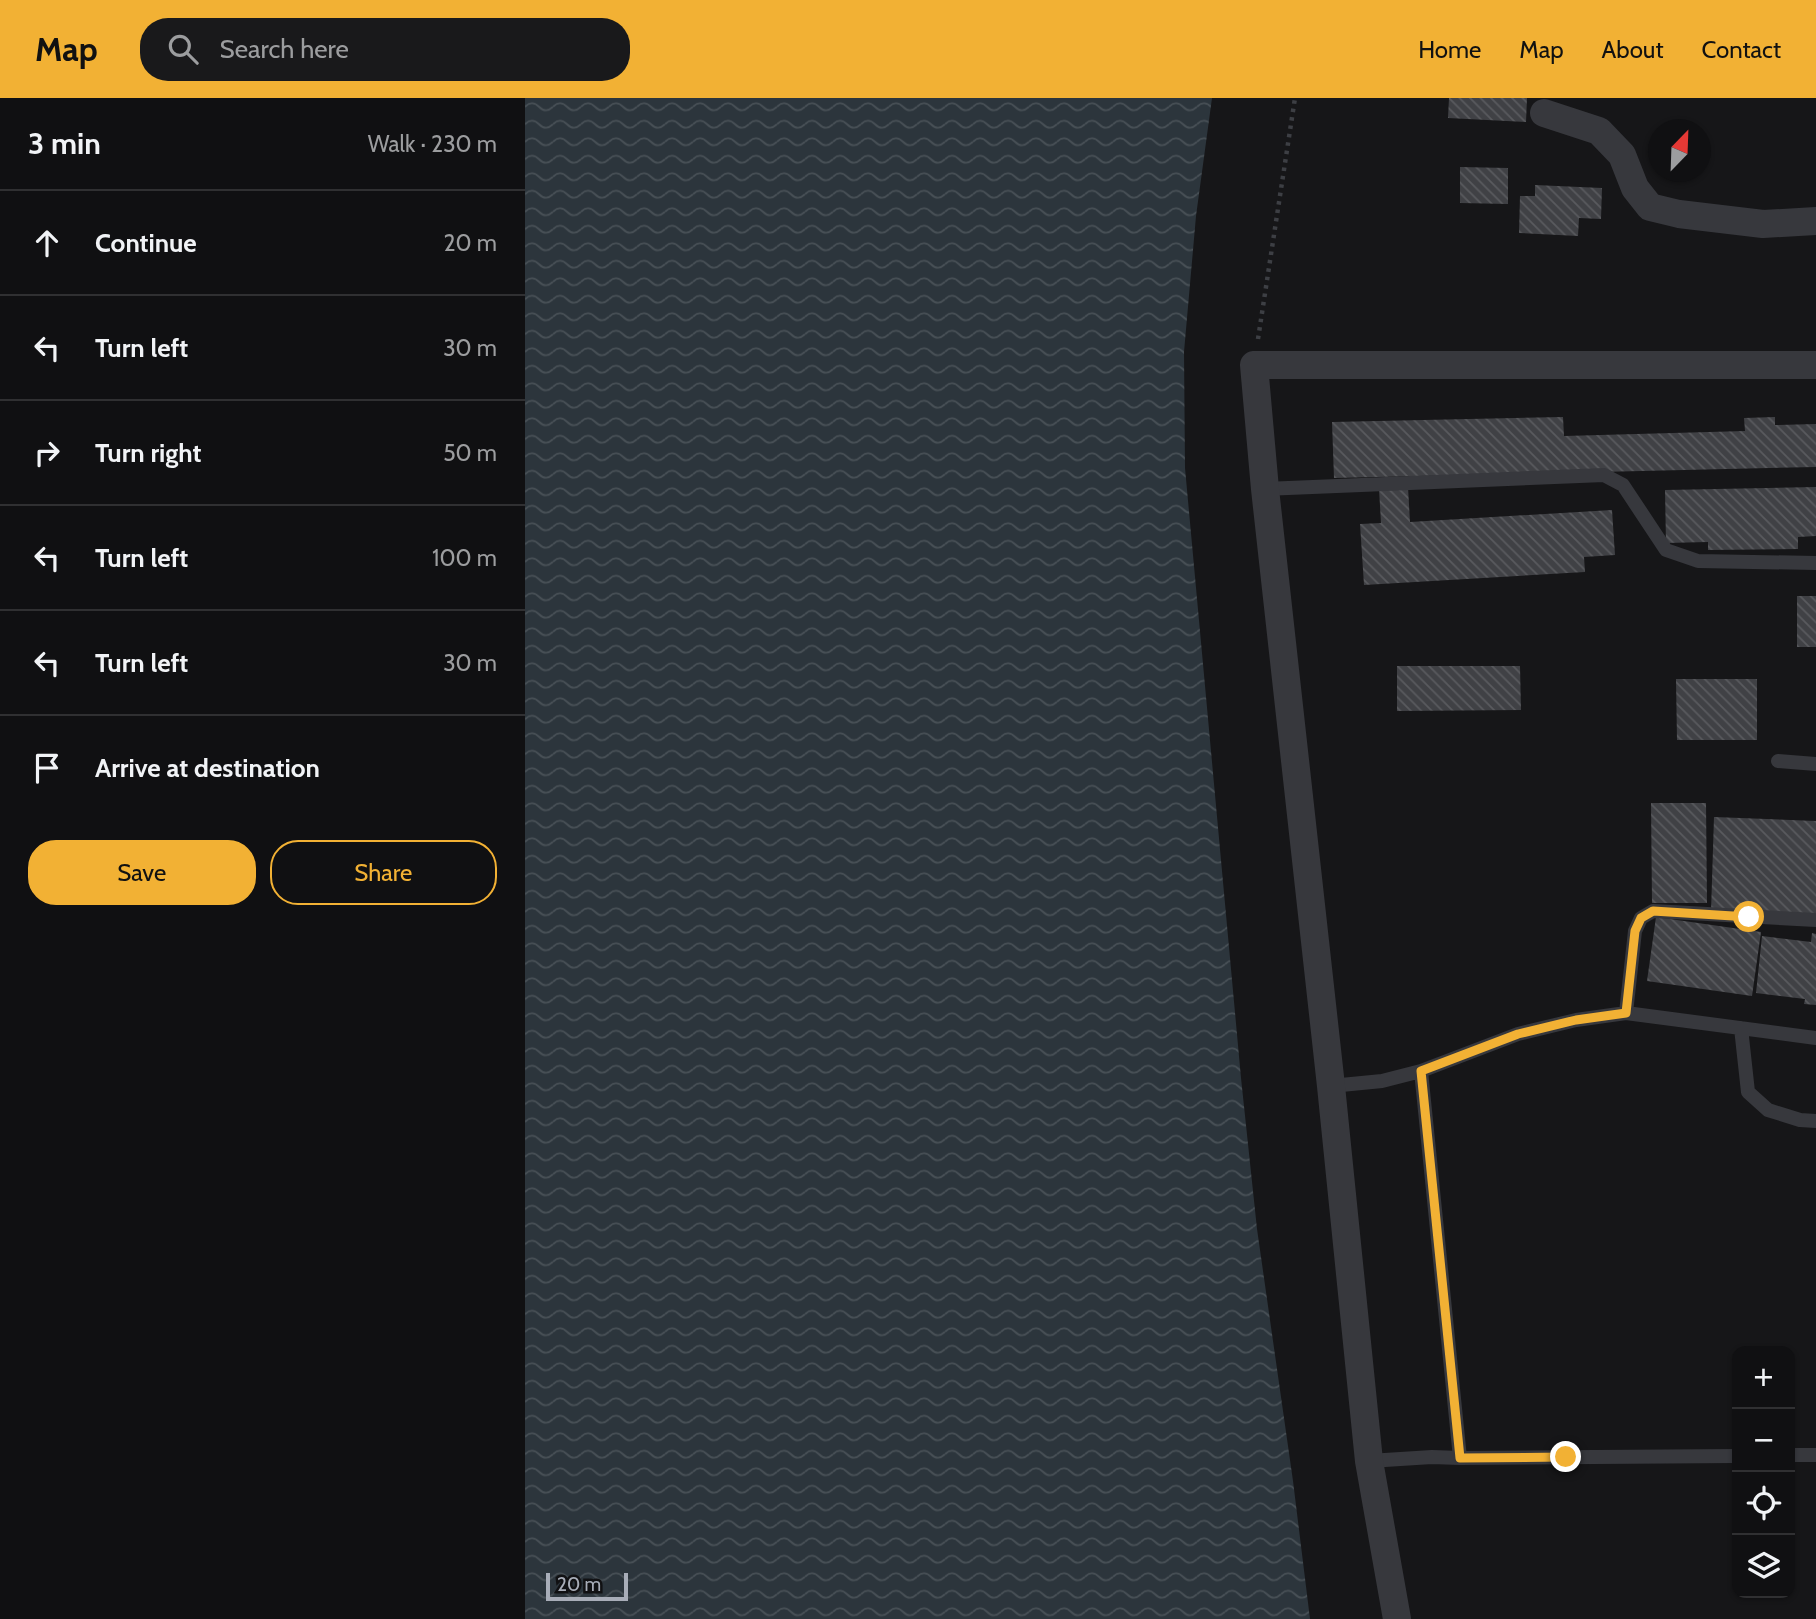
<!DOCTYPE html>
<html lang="en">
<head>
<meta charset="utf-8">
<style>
	body { margin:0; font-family:Cabin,sans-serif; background:#19191b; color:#f1f3f6 }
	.controls { position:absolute; right:21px; bottom:21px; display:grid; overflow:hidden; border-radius:14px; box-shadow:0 2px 5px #0004 }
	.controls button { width:63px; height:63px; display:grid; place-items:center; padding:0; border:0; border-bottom:2px solid #303032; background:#101012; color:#f1f3f6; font:35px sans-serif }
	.compass { position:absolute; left:1123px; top:21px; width:63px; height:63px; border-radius:50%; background:#101012; box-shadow:0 2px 5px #0004; rotate:23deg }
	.scale { position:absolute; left:21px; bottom:18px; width:82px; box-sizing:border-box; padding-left:7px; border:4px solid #a8adb8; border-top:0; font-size:19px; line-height:24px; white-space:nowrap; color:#a8adb8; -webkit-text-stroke:5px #111113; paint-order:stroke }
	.stop { position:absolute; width:21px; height:21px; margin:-16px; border:5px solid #f2b134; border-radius:50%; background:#fff }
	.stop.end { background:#f2b134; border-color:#fff; box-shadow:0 2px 7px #0008 }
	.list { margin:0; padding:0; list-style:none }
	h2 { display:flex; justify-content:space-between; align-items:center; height:91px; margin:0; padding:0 28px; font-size:30px }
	h2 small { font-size:23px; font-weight:400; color:#9c9d9f }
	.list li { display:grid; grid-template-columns:46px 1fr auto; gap:21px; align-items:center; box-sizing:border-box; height:105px; padding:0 28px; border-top:2px solid #303032 }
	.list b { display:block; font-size:26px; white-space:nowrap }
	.list em { font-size:23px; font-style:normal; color:#9c9d9f }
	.actions { display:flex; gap:14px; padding:21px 28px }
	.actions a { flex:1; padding:16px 0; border:2px solid #f2b134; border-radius:28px; text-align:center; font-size:24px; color:#f2b134 }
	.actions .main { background:#f2b134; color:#111 }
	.icon { flex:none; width:38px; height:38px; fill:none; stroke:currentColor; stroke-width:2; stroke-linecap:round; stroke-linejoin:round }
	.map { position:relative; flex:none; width:1291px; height:1521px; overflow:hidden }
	header { display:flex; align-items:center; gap:42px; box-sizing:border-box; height:98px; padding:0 35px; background:#f2b134; color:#111 }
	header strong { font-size:33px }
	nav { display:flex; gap:38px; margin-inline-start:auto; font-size:24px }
	.search { width:490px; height:63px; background:#19191b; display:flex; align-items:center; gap:18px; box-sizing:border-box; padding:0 24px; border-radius:28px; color:#9c9d9f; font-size:26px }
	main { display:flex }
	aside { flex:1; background:#101012 }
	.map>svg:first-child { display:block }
</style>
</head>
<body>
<header>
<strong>Map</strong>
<div class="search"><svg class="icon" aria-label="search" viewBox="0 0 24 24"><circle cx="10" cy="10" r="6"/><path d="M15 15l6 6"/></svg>Search here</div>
<nav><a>Home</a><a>Map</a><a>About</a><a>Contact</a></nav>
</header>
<main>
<aside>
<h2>3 min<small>Walk · 230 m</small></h2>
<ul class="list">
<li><svg class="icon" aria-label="ahead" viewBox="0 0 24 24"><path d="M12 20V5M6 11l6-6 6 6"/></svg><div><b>Continue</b></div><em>20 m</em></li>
<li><svg class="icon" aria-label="left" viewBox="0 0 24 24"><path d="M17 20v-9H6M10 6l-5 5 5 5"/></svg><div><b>Turn left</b></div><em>30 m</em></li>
<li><svg class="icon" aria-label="right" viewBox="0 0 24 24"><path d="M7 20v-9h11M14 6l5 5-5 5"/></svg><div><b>Turn right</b></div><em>50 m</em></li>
<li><svg class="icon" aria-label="left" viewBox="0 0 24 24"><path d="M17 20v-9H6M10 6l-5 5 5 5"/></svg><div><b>Turn left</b></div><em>100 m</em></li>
<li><svg class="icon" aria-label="left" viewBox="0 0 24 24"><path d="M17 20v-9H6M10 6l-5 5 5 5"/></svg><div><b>Turn left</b></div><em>30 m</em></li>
<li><svg class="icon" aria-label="arrive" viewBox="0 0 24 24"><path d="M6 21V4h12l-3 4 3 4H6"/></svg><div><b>Arrive at destination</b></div></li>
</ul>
<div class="actions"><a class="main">Save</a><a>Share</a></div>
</aside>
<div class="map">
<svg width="1291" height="1521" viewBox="0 0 1291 1521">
	<defs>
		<pattern id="water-waves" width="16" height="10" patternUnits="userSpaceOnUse" patternTransform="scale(1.75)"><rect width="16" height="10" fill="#2c353c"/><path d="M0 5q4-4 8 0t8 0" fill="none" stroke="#485056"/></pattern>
		<pattern id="building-back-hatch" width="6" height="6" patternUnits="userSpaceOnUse" patternTransform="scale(1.75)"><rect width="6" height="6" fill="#404145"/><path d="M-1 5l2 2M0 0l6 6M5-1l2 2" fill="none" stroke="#595a5e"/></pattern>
	</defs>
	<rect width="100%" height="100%" fill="#161618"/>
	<!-- water -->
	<path fill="url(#water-waves)" d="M0,0H687L671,118L659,254L660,370L716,980L732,1131L768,1383L785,1521H0Z"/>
	<!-- building -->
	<path fill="url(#building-back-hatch)" d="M924,0H1002L1001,24L923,20Z
		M935,69L983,70V106L935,105Z
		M1010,87L1077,90L1076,121L1054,120L1053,138L994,135L995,98H1010Z
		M1038,319L1039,338L1220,333L1219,320L1250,319V327L1291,326V369L809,380L807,324Z
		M883,389L885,424L1087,412L1090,457L1059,459L1060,474L839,487L835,426L856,425L854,391Z
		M1291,389V438L1273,439V451L1183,452V444L1141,445L1140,392Z
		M1272,498H1291V549H1272Z
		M872,568H995L996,612L872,613Z
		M1151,581H1232V642H1152Z
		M1126,705H1181L1182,805H1127Z
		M1189,719L1291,723V818L1186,814Z
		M1131,819L1236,834L1227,898L1122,883Z
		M1287,835L1291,836V907L1279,906L1280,901L1231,895L1237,838L1286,844Z"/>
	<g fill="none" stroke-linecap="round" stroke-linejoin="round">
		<!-- path -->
		<path stroke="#3d3f44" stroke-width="4.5" stroke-dasharray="3.5 5" stroke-linecap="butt" d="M733,241L770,0"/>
		<!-- lane -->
		<path stroke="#37383d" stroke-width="14" d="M740,391L1079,377L1098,387L1141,452L1173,463L1291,465
			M1253,663L1291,666
			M1101,915L1110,833L1116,820L1128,813L1291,822
			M1216,930L1223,994L1243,1012L1275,1022L1291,1023
			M896,973L935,1360
			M806,988L857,983L896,973L993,936L1051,922L1101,915L1291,940
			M1265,1357H1291
			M844,1363L907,1359L935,1360L1212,1358"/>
		<!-- street -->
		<path stroke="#37383d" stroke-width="28" d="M1019,15L1074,33L1097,57L1110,90L1125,109L1154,116L1238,126L1291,123
			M872,1521L844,1363L806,988L740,391L729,267H1291"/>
	</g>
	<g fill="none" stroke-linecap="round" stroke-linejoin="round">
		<!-- route -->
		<path stroke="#f2b134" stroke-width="9" d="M1041,1359L935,1360L896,973L993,936L1051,922L1101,915L1110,833L1116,820L1128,813L1224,819"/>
	</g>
</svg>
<div class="controls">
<button>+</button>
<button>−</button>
<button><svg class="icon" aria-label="locate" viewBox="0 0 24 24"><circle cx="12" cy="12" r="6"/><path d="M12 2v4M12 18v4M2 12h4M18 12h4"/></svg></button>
<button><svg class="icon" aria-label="layers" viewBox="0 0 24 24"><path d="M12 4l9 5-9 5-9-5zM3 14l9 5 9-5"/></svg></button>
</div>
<svg class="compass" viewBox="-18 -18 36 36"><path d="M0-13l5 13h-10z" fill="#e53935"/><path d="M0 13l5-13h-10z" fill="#9c9d9f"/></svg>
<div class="scale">20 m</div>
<div class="stop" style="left:1224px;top:819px"></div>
<div class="stop end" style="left:1041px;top:1359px"></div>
</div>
</main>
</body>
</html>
